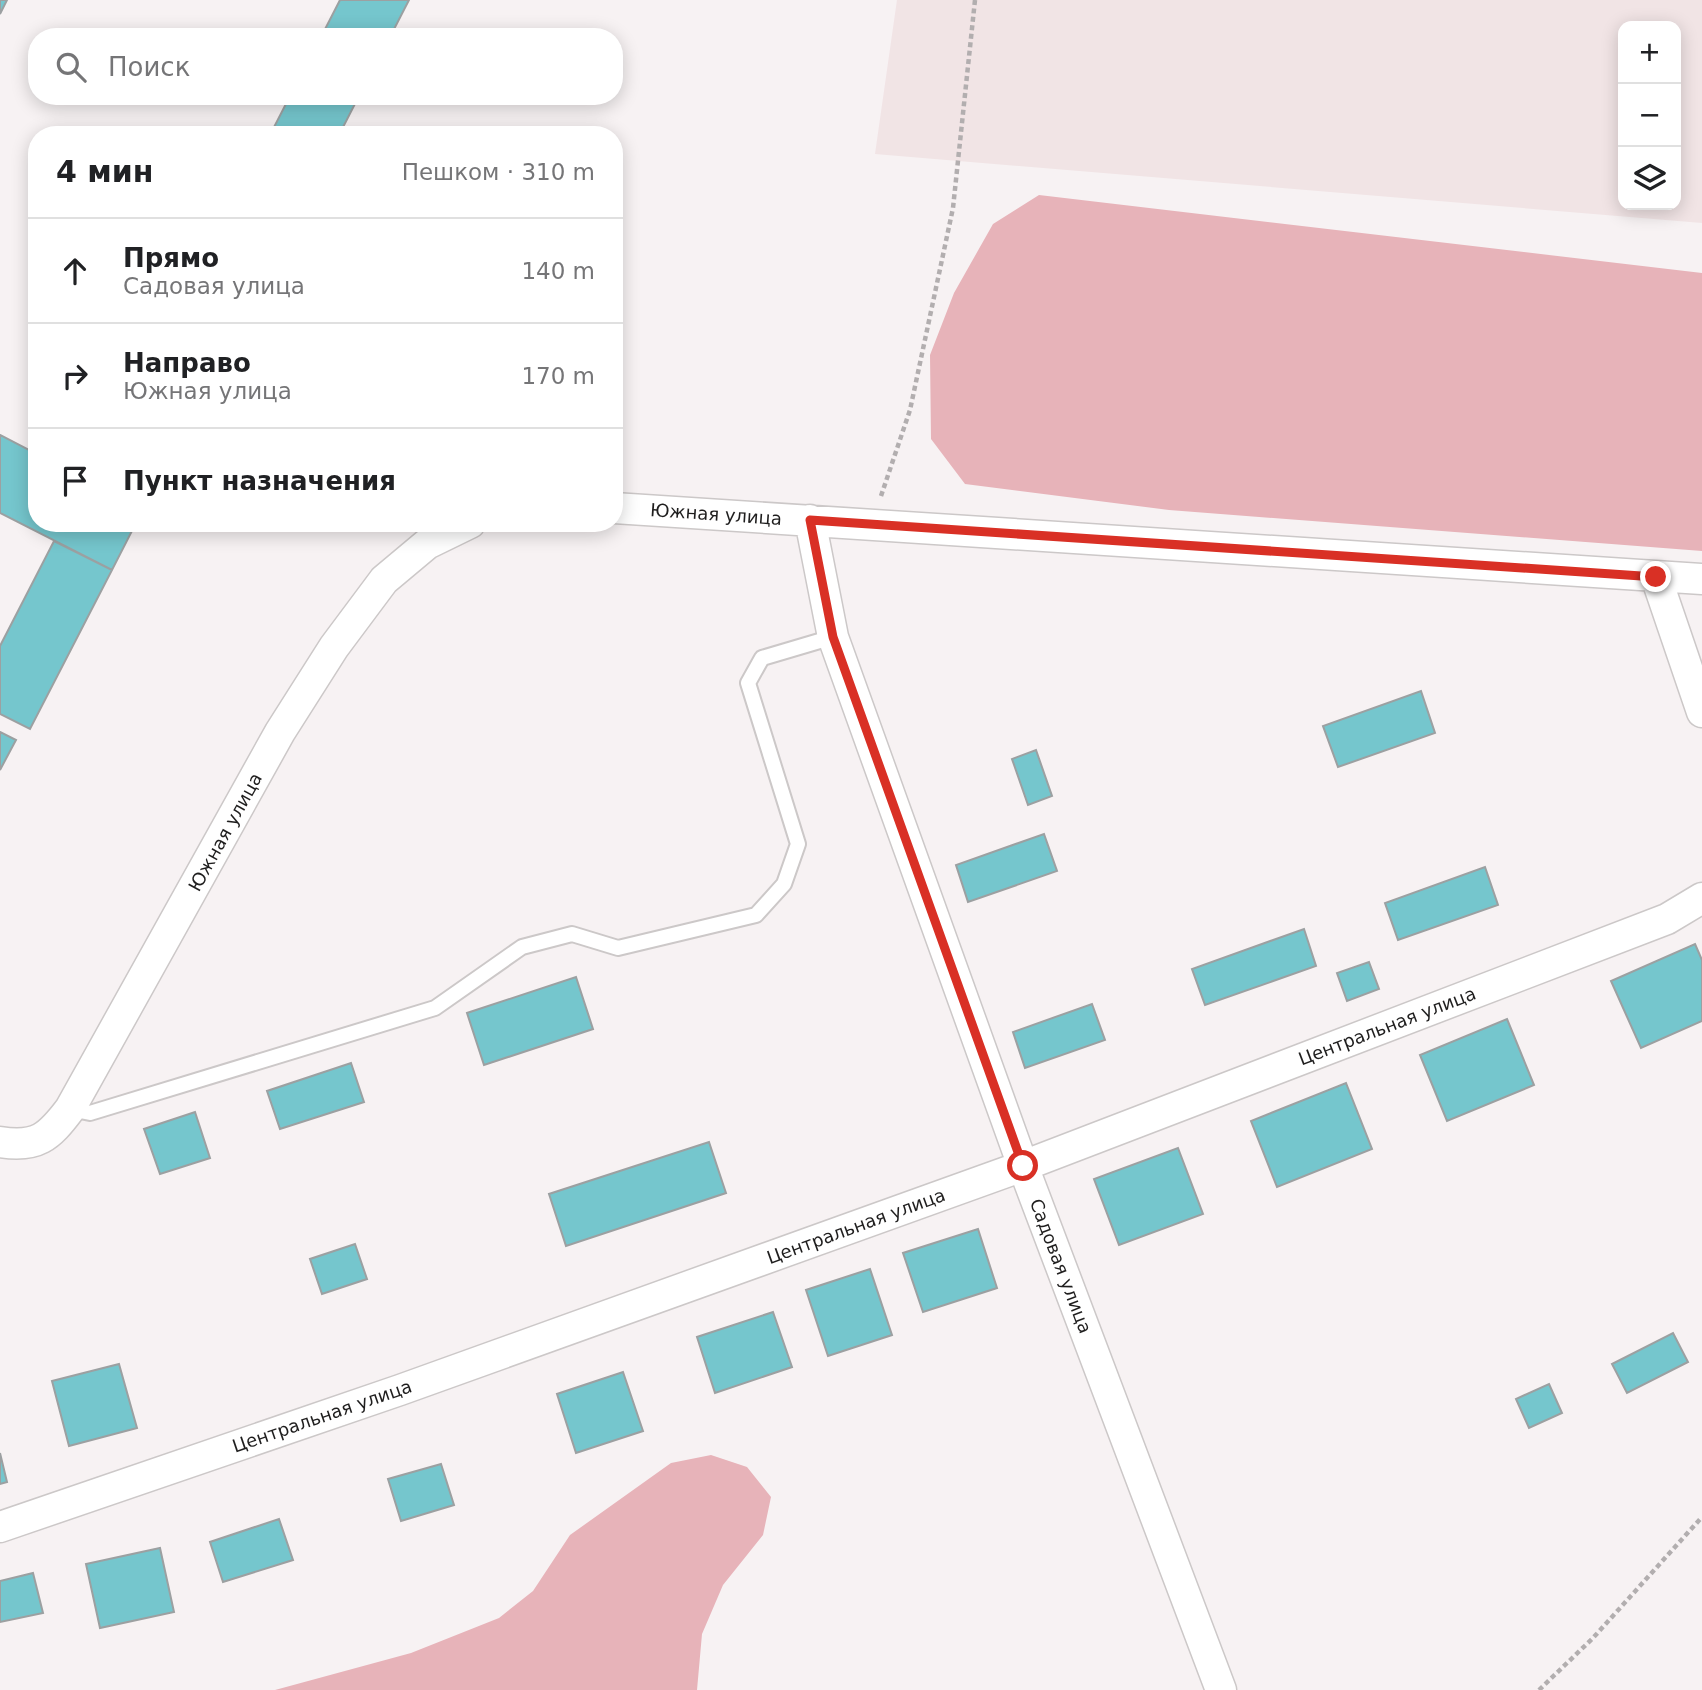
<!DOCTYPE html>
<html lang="ru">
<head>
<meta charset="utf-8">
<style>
	body { margin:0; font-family:"DejaVu Sans",sans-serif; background:#f2f2f2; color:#202124 }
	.controls { position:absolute; right:21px; top:21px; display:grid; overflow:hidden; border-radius:14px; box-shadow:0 4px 18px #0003 }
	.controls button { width:63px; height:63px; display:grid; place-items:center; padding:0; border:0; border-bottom:2px solid #e0e0e0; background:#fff; color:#202124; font:35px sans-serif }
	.stop { position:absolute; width:21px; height:21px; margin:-16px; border:5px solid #d93025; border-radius:50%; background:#fff }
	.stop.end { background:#d93025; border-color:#fff; box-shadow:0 2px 7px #0008 }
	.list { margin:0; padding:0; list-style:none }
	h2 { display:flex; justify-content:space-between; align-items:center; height:91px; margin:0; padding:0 28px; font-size:30px }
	h2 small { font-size:23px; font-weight:400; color:#757577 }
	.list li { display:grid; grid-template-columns:46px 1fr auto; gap:21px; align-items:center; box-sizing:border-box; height:105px; padding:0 28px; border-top:2px solid #e0e0e0 }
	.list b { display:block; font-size:26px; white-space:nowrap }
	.list p { margin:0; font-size:23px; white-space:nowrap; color:#757577 }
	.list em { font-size:23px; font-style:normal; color:#757577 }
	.icon { flex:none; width:38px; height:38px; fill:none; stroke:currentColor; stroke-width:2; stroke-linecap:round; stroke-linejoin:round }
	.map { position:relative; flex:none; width:1702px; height:1690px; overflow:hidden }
	.search { position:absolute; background:#fff; box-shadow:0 4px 18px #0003; left:28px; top:28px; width:595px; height:77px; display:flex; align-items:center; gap:18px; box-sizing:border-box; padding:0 24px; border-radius:28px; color:#757577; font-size:26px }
	.panel { position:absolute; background:#fff; box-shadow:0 4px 18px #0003; left:28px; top:126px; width:595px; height:406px; border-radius:28px }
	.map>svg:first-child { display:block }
</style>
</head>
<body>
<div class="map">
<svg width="1702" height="1690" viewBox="0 0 1702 1690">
	<rect width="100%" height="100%" fill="#f7f2f3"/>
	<!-- built -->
	<path fill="#f1e4e5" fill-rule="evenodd" d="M897,0H1702V223L875,154ZM1623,26H1676V205H1623Z"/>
	<!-- green -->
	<path fill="#e7b3b9" d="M1039,195L1702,273V551L1169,510L965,484L931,439L930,355L954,293L993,224Z
		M711,1455L747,1467L771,1497L763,1535L723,1585L702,1634L697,1690H275L411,1653L499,1618L533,1591L570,1535L671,1463Z"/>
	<!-- building -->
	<path fill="#75c6cd" stroke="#9ca0a1" stroke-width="2" d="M0,0H7L0,14Z
		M340,0H409L390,37H321Z
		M290,96H359L339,135H270Z
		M0,435L37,454V523H136L112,570L0,513Z
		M54,541L112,570L30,729L0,714V646Z
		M1421,691L1435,733L1338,767L1323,726Z
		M0,732L16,740L0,770Z
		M1036,750L1052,796L1028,805L1012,759Z
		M1044,834L1057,871L968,902L956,865Z
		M1485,867L1498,905L1398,940L1385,903Z
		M1304,929L1316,966L1205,1005L1192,969Z
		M1695,944L1702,960V1021L1641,1048L1611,981Z
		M1369,962L1379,989L1347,1001L1337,973Z
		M576,977L593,1029L484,1065L467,1013Z
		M1092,1004L1105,1040L1025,1068L1013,1032Z
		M1507,1019L1534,1085L1447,1121L1420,1055Z
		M351,1063L364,1102L280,1129L267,1091Z
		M1346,1083L1372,1149L1277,1187L1251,1121Z
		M195,1112L210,1158L160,1174L144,1129Z
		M709,1142L726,1193L566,1246L549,1194Z
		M1178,1148L1203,1214L1119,1245L1094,1179Z
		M978,1229L997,1288L923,1312L903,1253Z
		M355,1244L367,1279L322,1294L310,1259Z
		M870,1269L892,1335L828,1356L806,1290Z
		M773,1312L792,1367L715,1393L697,1337Z
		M1673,1333L1688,1362L1627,1393L1612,1364Z
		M119,1364L137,1428L69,1446L52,1381Z
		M623,1372L643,1431L576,1453L557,1394Z
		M1549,1384L1562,1413L1529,1428L1516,1399Z
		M0,1453L7,1482L0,1484Z
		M441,1464L454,1505L401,1521L388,1479Z
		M279,1519L293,1560L223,1582L210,1542Z
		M160,1548L174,1612L100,1628L86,1564Z
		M33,1573L43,1613L0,1622V1581Z"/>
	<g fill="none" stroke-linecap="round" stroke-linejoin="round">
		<!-- lane casing -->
		<g stroke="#ccc8c8" stroke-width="18">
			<path id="lane" d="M70,1109L90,1113L435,1008L522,947L572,934L618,948L756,915L784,884L798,844L748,683L762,658L833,637"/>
		</g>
		<!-- street casing -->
		<g stroke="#ccc8c8" stroke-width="33">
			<path id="street" d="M614,508L1702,579
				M810,520L833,637L1023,1166L1221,1690
				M1656,577L1702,712
				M0,1142C37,1148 49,1137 70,1109L280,732L334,647L384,580L427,544L470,523
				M0,1527L400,1390L1023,1166L1667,919L1702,898"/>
		</g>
		<!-- path -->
		<path stroke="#b2aeaf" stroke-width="4.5" stroke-dasharray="5 3.5" stroke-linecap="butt" d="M881,496L910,410L953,208L975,0
			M1539,1690L1593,1638L1702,1517"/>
		<!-- lane -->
		<use href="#lane" stroke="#fff" stroke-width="14"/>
		<!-- street -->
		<use href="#street" stroke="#fff" stroke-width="30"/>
	</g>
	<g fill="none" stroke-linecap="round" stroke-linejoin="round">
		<!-- route -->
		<path stroke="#d93025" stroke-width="9" d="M1023,1166L833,637L810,520L1656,577"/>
	</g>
	<g text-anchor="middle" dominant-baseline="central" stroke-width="6" stroke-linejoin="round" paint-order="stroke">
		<!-- street labels -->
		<g font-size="18" fill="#1f1e1e" stroke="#fff">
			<text transform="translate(716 514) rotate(4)">Южная улица</text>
			<text transform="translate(225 832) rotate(-61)">Южная улица</text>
			<text transform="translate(1387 1026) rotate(-21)">Центральная улица</text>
			<text transform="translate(856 1226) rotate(-20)">Центральная улица</text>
			<text transform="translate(1061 1266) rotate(69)">Садовая улица</text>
			<text transform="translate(322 1416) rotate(-19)">Центральная улица</text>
		</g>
	</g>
</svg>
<div class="controls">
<button>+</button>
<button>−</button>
<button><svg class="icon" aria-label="layers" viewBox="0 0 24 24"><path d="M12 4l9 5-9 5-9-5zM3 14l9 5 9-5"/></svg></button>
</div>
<div class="stop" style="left:1023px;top:1166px"></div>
<div class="stop end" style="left:1656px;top:577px"></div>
<div class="search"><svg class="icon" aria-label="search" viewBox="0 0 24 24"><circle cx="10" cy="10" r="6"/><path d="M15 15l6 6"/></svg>Поиск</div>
<section class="panel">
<h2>4 мин<small>Пешком · 310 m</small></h2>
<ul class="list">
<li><svg class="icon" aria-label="ahead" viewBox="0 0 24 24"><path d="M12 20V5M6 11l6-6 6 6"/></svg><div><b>Прямо</b><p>Садовая улица</p></div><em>140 m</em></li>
<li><svg class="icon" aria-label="right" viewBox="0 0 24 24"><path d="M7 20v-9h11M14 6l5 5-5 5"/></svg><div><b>Направо</b><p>Южная улица</p></div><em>170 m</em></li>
<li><svg class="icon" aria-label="arrive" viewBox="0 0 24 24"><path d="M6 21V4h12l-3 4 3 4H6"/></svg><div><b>Пункт назначения</b></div></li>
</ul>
</section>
</div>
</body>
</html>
